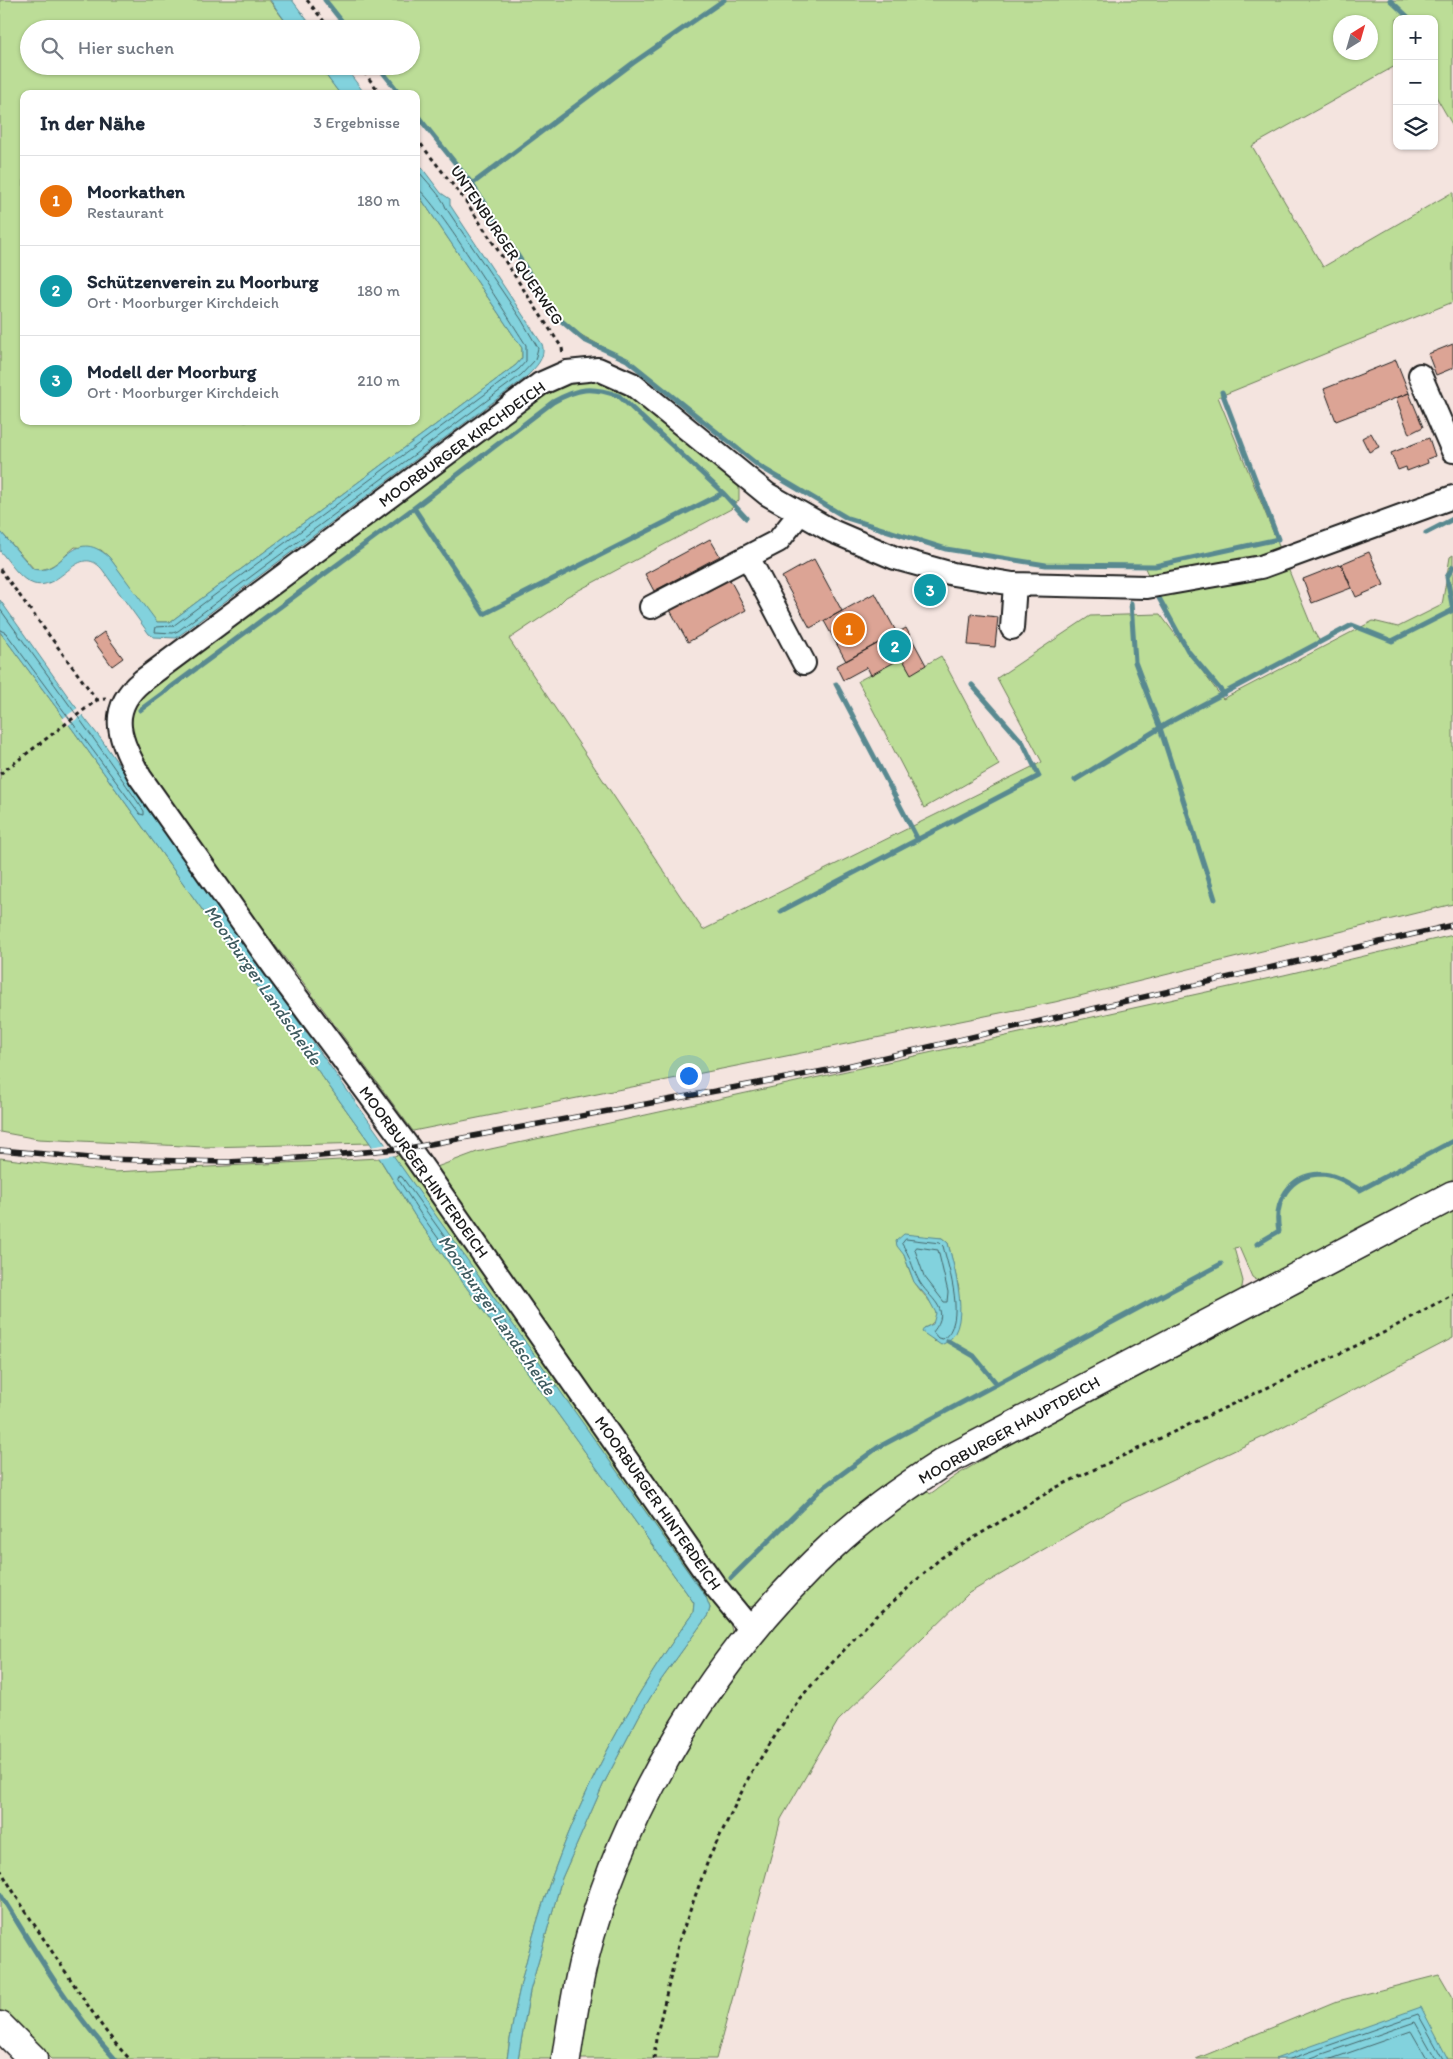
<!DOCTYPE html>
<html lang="de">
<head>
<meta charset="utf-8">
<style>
	body { margin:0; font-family:Itim,sans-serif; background:#f2f2f3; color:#1f2937 }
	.controls { position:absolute; right:15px; top:15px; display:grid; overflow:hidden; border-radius:10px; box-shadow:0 1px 4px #0004 }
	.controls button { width:45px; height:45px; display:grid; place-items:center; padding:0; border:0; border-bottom:1px solid #e0e1e3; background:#fff; color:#1f2937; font:25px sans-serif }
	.compass { position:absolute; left:1333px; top:15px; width:45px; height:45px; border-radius:50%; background:#fff; box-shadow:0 1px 4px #0004; rotate:37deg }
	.you { position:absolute; left:688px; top:1075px; width:18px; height:18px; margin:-12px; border:4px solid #fff; border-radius:50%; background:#1a73e8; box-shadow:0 0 0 8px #1a73e833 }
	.badge { display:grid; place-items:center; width:32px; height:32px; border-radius:50%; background:#2563eb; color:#fff; font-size:16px; font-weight:700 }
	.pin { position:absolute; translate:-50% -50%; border:2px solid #fff; box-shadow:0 1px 5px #0006 }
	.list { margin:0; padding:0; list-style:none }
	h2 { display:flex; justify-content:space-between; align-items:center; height:65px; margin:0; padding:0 20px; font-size:21px }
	h2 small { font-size:16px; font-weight:400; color:#747a83 }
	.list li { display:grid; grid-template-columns:32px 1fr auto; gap:15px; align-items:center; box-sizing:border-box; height:90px; padding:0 20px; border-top:1px solid #e0e1e3 }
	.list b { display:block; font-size:19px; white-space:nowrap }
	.list p { margin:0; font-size:16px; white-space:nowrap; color:#747a83 }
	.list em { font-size:16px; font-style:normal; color:#747a83 }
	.icon { flex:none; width:28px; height:28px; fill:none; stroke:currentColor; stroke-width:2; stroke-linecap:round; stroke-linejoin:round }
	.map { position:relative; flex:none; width:1453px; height:2059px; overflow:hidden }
	.search { position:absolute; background:#fff; box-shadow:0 1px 4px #0004; left:20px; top:20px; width:400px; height:55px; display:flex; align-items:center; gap:12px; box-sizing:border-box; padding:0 18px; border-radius:28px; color:#747a83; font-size:19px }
	.panel { position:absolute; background:#fff; box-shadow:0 1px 4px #0004; left:20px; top:90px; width:400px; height:335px; border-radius:10px }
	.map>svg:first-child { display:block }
</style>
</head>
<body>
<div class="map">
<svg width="1453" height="2059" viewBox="0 0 1453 2059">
	<rect width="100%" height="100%" fill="#f4e4df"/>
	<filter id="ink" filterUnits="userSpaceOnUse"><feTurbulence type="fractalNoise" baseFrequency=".02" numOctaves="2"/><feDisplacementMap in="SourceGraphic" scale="10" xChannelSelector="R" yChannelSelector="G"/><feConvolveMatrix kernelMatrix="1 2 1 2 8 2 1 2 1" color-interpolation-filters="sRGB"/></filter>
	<g filter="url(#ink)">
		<!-- green -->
		<path fill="#bcdd97" stroke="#6c7c5a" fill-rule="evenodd" d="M0,0H269L291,29H29V66H319L340,94H24V421H416V191L522,348V358L516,365L170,622H157L150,615L109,557L101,550L75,547C63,557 50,573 34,569L0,531Z
			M325,0H1453V126L1434,93V19H1397V65L1252,146L1323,267L1453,192V302L1218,397L1314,632L1320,642L1225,693L1188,651L1159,598L1144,566L1046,565L946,549L847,518L759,466L627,360L572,330L557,317L472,184L416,114V94H400L378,66H411V29H348ZM1340,22H1370V52H1340Z
			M596,377L633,393L739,485V500L731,509L566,597L554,609L509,639L703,930L1042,762L997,678L1090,616L1160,614L1223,699L1373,621L1398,627L1442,605L1450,557L1453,555V904L1055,1002L413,1131L294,970L148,780L132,751L131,717L137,702L161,678L542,393L562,383Z
			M0,632L73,730L370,1143L205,1147L38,1139L0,1132Z
			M941,656L999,765L924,808L858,681L902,658L911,673Z
			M1453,935V1179L1347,1233L1261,1283L1252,1277L1239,1247L1234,1248L1243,1281L1241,1293L926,1462L762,1603L750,1607L740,1604L434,1168L477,1152L1284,975ZM929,1238H942L948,1243L959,1289L935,1342L924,1328C953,1316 922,1297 914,1281C910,1273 907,1263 904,1255Z
			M403,1154L728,1615L732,1631L729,1641L675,1722L556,2059H518L530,1991L562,1878L603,1785L639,1716L661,1680L708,1615L710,1608L706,1597L393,1156Z
			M0,1158L114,1172L379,1158L415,1216L694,1603L693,1613C596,1746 530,1896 507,2059H51L0,2010Z
			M1453,1212V1338L1261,1438L1123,1503L969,1593L838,1721L781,1819L716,2059H574L613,1899L663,1781L755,1642L874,1522L924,1487L930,1494L957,1475L992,1454Z
			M1439,1975L1453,1999V2059H1196L1334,2002Z"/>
		<!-- water -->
		<path fill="#82d2dd" stroke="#598990" d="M270,0H292L314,29H291Z
			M319,66H344L365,94H340Z
			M416,160L441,193L450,199V205L542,344C547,358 534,369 524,379L176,638L154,637L149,634L102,569C78,542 62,591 34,584C20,580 9,561 0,551V531L33,569C64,577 71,524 109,557L157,622H170L516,365L522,358V348L416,191Z
			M0,600L72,702L101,739L223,915L706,1597L710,1608L708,1615L661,1680L639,1716L603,1785L562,1878L530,1991L518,2059H507C530,1896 596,1746 693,1613L694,1603L415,1216L370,1143L73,730L0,632Z
			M904,1234L942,1238L948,1243C954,1268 975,1333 941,1345L922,1332L924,1328L933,1324L936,1313L928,1298L914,1282L904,1255L897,1246L896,1241Z
			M1421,2007L1448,2059H1275Z"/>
		<!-- pier -->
		<path fill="#f4e4df" d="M79,707L84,714L67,726L62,719Z
			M388,1144L396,1155L376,1158L370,1147Z"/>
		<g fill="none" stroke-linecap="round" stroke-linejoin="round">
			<!-- shore -->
			<path stroke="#456569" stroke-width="1" d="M416,168C424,179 443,197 446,208L521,319L538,348L535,360L521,375L178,631L173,633L155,632L156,627L173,626L519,369L526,361V345C513,325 429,189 416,188
				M0,609C48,676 98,743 144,811V815L140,814L6,633L0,630
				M399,1176L402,1177L516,1337L515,1341L512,1340L420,1213L398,1179Z
				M906,1239L940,1243L943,1246C949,1269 967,1323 943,1339L938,1338L933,1332C953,1307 929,1300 918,1279C912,1267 910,1255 902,1244Z
				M917,1247L938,1250L948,1292L947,1302H944L924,1276L915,1250Z
				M1290,2059L1418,2014L1443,2059
				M1308,2059L1415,2022L1436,2059
				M1331,2059L1411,2031L1427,2059"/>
			<!-- stream -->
			<path stroke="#598990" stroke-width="5" d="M325,0L348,29
				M1390,0L1408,17
				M378,66L400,94
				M416,114L472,184L633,63L724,0
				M472,184L557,317L584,340L627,360L759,466L847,518L946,549L1046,565L1155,566L1278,539L1222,392
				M723,493L746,518
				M1426,533L1453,519
				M1159,598L1188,651L1224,694
				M1131,603L1135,662L1160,728L1215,899
				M836,684L918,840
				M140,710L414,508L553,402C578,388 591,386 619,396L723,493L484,614L414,508
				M1075,780L1168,723L1352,625L1392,641L1453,610L1447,577L1453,567
				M781,911L1039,776L1023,743L972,685
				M1257,1244L1279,1231C1273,1201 1290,1175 1320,1174C1335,1174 1348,1183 1360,1190L1453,1141
				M948,1341L974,1356L997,1384
				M731,1578L820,1490L877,1448L1221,1264
				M0,1894C35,1951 69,2009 115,2059"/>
		</g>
		<!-- building -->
		<path fill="#dca495" stroke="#1c1c1c" d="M1453,344V368L1436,375L1428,354Z
			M1396,360L1409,393L1336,421L1324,389Z
			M1409,393L1423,427L1409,434L1396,398Z
			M1371,433L1379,447L1369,452L1362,438Z
			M1429,438L1435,456L1427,459L1428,463L1407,471L1406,467L1398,470L1391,453Z
			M710,539L720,556L654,591L645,574Z
			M1369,552L1384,585L1356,597L1341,564Z
			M814,559L842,611L810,628L782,577Z
			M1341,564L1351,588L1312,603L1303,579Z
			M729,578L746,610L688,642L670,610Z
			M875,593L897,633L846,661L824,621Z
			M971,614L998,617L995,647L968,645Z
			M906,628L926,665L911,674L902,658L871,675L867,667L843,680L836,666Z
			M104,632L123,658L112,666L93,640Z"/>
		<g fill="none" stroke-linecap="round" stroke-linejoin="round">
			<!-- minor casing -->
			<g stroke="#1c1c1c" stroke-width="26">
				<path id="minor" d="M1420,375L1453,451
					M748,557L804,663
					M651,607L778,541L800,513
					M1012,628L1015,584
					M752,1631L715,1586L409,1148L275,968L140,777C121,742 105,711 142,681L540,384L567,372L598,369L632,384L767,494L832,531L895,558L953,574L1013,584L1147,587L1261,567L1453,497"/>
			</g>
			<!-- major casing -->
			<g stroke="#1c1c1c" stroke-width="31">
				<path id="major" d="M0,2026L33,2059
					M566,2059C571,2025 576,1992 584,1959C623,1805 716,1653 832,1546C866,1514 905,1487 944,1462L1453,1195"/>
			</g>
			<!-- path -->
			<path stroke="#1c1c1c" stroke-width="3" stroke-dasharray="4 4" stroke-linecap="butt" d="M307,0L330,29
				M359,66L381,94
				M416,138L467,203L562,348L563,354
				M0,569L97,700
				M0,774L97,700L106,699
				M0,1869C23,1909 49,1947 75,1986C92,2011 108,2038 130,2059
				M654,2059L656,2038L679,1941L709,1858L751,1773L799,1699L865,1627L941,1558L1055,1488L1385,1332L1453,1294"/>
			<!-- minor -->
			<use href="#minor" stroke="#fff" stroke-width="22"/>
			<!-- major -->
			<use href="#major" stroke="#fff" stroke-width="28"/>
			<!-- rail casing -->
			<g stroke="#1c1c1c" stroke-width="5.5">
				<path id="rail" d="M0,1150L102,1159L227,1162L287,1159L409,1148L834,1069L1453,925"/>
			</g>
			<!-- rail -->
			<use href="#rail" stroke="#fff" stroke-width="4" stroke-dasharray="11" stroke-linecap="butt"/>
		</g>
	</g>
	<g text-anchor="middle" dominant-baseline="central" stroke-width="4" stroke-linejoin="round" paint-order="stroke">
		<!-- street labels -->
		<g font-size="16" fill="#1c1c1c" stroke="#fff">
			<text transform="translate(507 245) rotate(56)">UNTENBURGER QUERWEG</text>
			<text transform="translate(462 444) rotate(-36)">MOORBURGER KIRCHDEICH</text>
			<text transform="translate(424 1172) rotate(54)">MOORBURGER HINTERDEICH</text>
			<text transform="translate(1009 1430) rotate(-29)">MOORBURGER HAUPTDEICH</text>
			<text transform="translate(658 1503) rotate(55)">MOORBURGER HINTERDEICH</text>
		</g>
		<!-- water labels -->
		<g font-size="18" font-style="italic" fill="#405c60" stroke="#fff">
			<text transform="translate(263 985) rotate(55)">Moorburger Landscheide</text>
			<text transform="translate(497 1315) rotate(55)">Moorburger Landscheide</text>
		</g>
	</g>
</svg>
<div class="controls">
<button>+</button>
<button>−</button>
<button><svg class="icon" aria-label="layers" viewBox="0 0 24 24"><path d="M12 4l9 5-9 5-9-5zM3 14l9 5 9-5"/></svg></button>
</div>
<svg class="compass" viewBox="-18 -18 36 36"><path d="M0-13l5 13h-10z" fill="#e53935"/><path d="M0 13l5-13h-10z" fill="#747a83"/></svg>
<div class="you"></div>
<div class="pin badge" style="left:849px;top:629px;background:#e8710a">1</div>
<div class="pin badge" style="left:895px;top:646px;background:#0f9aa8">2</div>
<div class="pin badge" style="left:930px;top:590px;background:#0f9aa8">3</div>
<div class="search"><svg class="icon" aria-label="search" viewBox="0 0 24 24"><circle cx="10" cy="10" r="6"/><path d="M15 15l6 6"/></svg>Hier suchen</div>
<section class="panel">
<h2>In der Nähe<small>3 Ergebnisse</small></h2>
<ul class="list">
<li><span class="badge" style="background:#e8710a">1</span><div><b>Moorkathen</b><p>Restaurant</p></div><em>180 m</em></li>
<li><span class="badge" style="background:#0f9aa8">2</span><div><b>Schützenverein zu Moorburg</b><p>Ort · Moorburger Kirchdeich</p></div><em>180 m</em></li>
<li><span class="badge" style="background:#0f9aa8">3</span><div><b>Modell der Moorburg</b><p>Ort · Moorburger Kirchdeich</p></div><em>210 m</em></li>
</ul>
</section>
</div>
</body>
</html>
